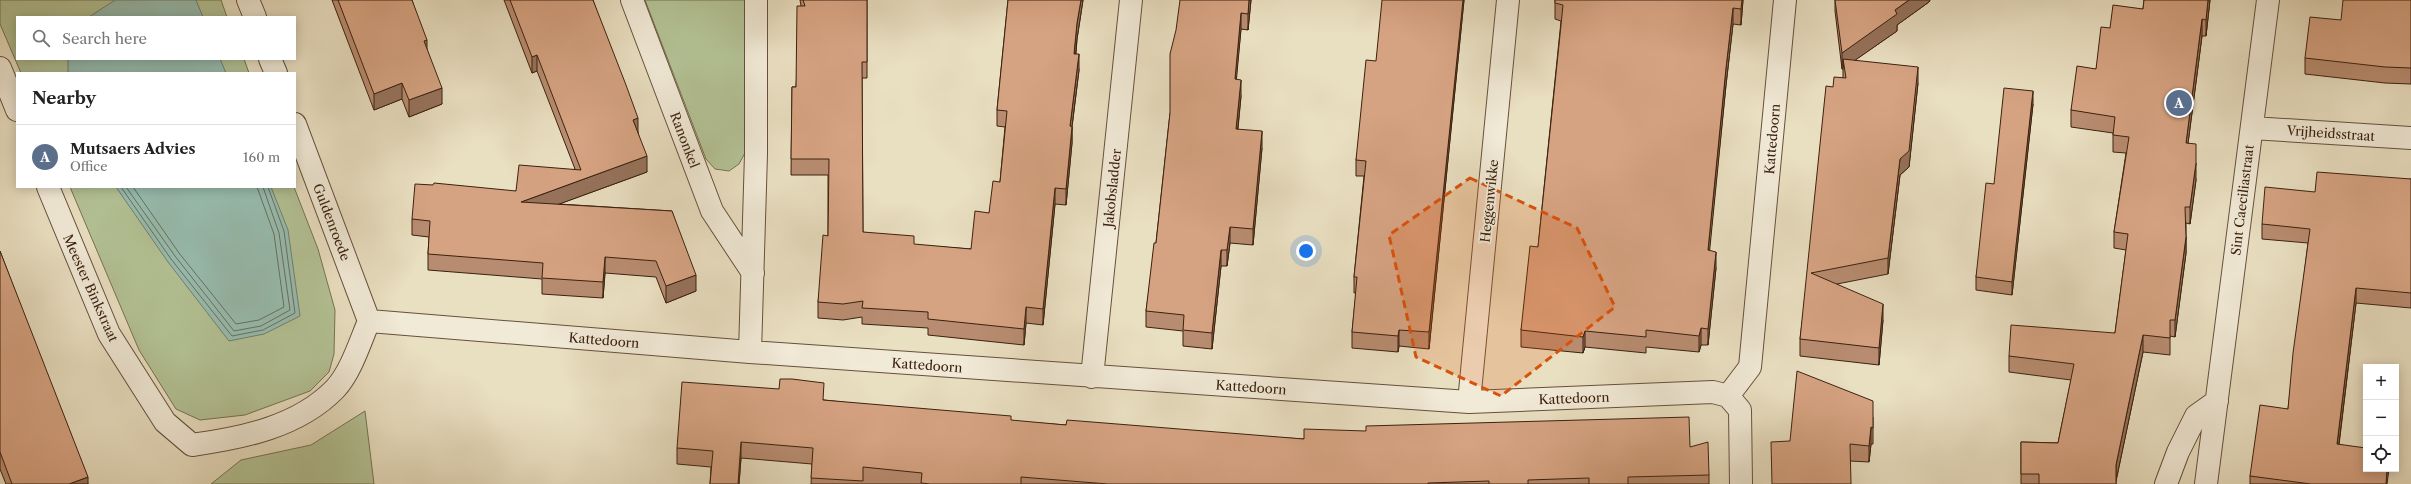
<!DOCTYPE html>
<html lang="en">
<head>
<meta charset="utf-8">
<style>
	body { margin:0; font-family:"Libre Caslon Text",serif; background:#f6f6f6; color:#222 }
	.controls { position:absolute; right:12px; bottom:12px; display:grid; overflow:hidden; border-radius:0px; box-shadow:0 2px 10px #0003 }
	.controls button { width:36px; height:36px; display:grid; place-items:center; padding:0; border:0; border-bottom:1px solid #e0e0e0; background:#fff; color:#222; font:20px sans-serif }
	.you { position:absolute; left:1306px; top:251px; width:14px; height:14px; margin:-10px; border:3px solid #fff; border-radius:50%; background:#1a73e8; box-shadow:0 0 0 6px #1a73e833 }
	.badge { display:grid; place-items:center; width:26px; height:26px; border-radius:50%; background:#8f2418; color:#fff; font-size:13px; font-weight:700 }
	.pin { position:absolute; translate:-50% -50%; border:2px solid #fff; box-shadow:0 1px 4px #0006 }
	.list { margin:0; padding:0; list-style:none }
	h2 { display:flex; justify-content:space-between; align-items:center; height:52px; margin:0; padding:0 16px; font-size:17px }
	h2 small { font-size:13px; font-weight:400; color:#767676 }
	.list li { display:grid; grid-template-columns:26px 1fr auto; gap:12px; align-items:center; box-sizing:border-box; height:64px; padding:0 16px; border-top:1px solid #e0e0e0 }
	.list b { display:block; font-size:15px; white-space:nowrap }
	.list p { margin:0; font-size:13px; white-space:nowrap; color:#767676 }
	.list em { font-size:13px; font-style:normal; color:#767676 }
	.icon { flex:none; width:22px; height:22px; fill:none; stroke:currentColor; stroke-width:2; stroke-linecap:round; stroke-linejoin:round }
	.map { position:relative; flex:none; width:2411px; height:484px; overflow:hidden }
	.search { position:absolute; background:#fff; box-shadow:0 2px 10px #0003; left:16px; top:16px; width:280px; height:44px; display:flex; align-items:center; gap:10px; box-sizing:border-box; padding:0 14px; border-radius:0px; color:#767676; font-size:15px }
	.panel { position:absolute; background:#fff; box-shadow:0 2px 10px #0003; left:16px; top:72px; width:280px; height:116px; border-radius:0px }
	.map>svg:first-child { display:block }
</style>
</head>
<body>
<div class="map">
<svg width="2411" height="484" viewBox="0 0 2411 484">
	<rect width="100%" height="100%" fill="#e9dfc1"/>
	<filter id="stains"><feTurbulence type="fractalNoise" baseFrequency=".005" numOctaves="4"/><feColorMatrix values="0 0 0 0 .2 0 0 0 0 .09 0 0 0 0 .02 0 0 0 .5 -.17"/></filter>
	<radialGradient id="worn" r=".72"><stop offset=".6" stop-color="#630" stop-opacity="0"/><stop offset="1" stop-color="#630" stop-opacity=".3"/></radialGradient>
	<!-- green -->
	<path fill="#b3c295" stroke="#777252" d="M0,0H221L227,17H17V59H244L249,73H21L0,24Z
		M645,0H745L746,151L739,164L729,171L715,169L706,159Z
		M70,187H294L318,249L335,310L334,354L329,372L310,391L245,415L200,420L176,409L139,350Z
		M365,411L374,484H211L241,460L311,445Z"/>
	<!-- water -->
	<path fill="#97bdb0" stroke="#727f70" d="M115,0H196L203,17H89Z
		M68,59H220L226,73H68Z
		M116,187H271L288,230L300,316L264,334L229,341L168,262Z"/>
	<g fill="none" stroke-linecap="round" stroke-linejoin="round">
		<!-- shore -->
		<path stroke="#696f60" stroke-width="1" d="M121,187L171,259L232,336L263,330L295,313L284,231L268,187
			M126,187L175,256L234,331L261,326L290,310L279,233L263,187
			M133,187L179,253L236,324L259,320L284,307L274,234L257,187"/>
		<!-- minor casing -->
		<g stroke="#66503c" stroke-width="24">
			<path id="minor" d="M248,0L255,17
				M632,0L712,211L753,273
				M270,59L276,73
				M0,68L17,110
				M295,124L369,321
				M2252,128L2411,138
				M48,187L109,334L165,422L192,445C242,438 298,427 335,389C351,372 360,342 369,321
				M369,321L750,352L1469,402L1713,392L1728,396L1750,367L1785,0
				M750,352L756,154V0
				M1092,377L1131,0
				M1728,396L1740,410L1741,484
				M1469,402L1508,0
				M2166,484L2178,452L2196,416L2217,401
				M2206,484L2268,0"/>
		</g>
		<!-- minor -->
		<use href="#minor" stroke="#f1ead7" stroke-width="22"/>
	</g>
	<!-- wall -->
	<path fill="#b88c70" stroke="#3b210f" d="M332,0H412L427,50L442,104L409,117L402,99L374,110Z
		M504,0H593L638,132L647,172L559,204L672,211L696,291L666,303L656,277L605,273L603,298L572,296L542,294V279L428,270V254L429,237L412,235V219L516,191L575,169L537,71L532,73Z
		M800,0H867V78H862L863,232L914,245L971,249L989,213L1000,182L1005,127L997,126V110L1008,0H1083L1077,39L1076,54L1079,70L1072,127V143L1066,205L1055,204L1043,325L1026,323L1024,345L928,335V328L862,324V317L843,320L818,318V302L828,236V175H791L792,87H796L801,6Z
		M1251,0L1248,30L1241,29L1236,79L1241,96L1238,129L1262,148L1253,245L1230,243L1227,266H1221L1212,349L1183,346V331L1146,327V311L1156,243L1170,113Z
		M1464,0L1429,349L1399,346L1398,352L1352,348V332L1356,293H1354V277L1364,176H1356V160L1376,61Z
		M1555,0H1743L1741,25L1733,24L1726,85L1709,251L1716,268L1708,345H1701L1699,352L1646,347V353L1585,347L1583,353L1521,347V330L1538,247L1561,21L1555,19Z
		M1835,0H1930L1929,2L1897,25V31L1855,60L1918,83L1909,167L1900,175L1888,274L1837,284L1883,320L1879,365L1800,356V339L1833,87L1843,77V69H1842L1835,11Z
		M2144,0H2210L2206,36H2202L2188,143L2196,180L2190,224L2186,223V253L2175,337L2170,336V355L2143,352L2116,481V484H2021V442L2058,443L2071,380L2009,372V356L2115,333L2126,250L2114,248V232L2126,153L2113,152V133L2071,127V110L2096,69L2110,28L2143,9Z
		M2411,0V84L2385,83L2305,74V58L2341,20Z
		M2033,104L2012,295L1976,290V277L1994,184Z
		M2411,179V308L2356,303L2339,445L2387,484H2250V476L2288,409L2308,243L2262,239V224L2315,192Z
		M0,251L88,484H6L0,469Z
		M779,389L824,400L1011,421L1066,425L1304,439L1690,447L1709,475V484H811L812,464L741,458L739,484H710L711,467L677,464V448Z
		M1873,417V444H1871L1869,462L1850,461L1790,441Z"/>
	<!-- shaded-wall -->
	<path fill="#96725b" stroke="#3b210f" d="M1081,0H1083L1077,39L1074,70V54L1077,23Z
		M1249,0H1251L1248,30V14Z
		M1463,0H1464L1429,349V332Z
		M1742,0H1743L1741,25V9Z
		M1909,0H1930L1929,2L1897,25V31L1844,68L1843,59V69H1842V53L1895,10Z
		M2208,0H2210L2206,36V20Z
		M1733,8V24L1726,85L1708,267V250L1726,68Z
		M1241,13V29L1235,95V79Z
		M2202,19V36L2186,159V143Z
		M427,40V56L424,41Z
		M1079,54V70L1070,142V126Z
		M537,55V71L532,73V57Z
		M1918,67V83L1909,167L1900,175L1888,274V258L1900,159Z
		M1241,80V96L1236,145V129Z
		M402,83V99L374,110V94Z
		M442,88V104L409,117V100Z
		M2033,91V104L2012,295V282Z
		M638,118V134L633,120Z
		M1072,127V143L1066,205V189Z
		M1262,131V148L1253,245V229Z
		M647,156V172L521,218V202Z
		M2196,163V180L2190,224V207Z
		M1055,188V204L1043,325V309Z
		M1230,227V243L1227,266V250Z
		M2186,237V253L2175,337V320Z
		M1221,250V266L1212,349V333Z
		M1716,252V268L1708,345V329Z
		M605,257V273L603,298V282Z
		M696,275V291L666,303V286Z
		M2356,288V303L2337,459V444Z
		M1883,304V320L1879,365V348Z
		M1026,307V323L1024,345V329Z
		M1701,328V345L1699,352V336Z
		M1399,330V346L1398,352V336Z
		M1585,331V347L1583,353V337Z
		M2143,335V352L2116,481V465Z
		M1871,427V444L1869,462V446Z
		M741,442V458L739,484H738Z
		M2387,469H2389L2387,484H2386Z
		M88,477V484H69Z"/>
	<!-- building -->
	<path fill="#d6a382" stroke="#3b210f" d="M338,0H412L427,40L424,41L442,88L409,100L402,83L374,94Z
		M510,0H593L626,85L638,118L633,120L647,156L521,202L672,211L696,275L666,286L656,261L605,257L603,282L572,280L542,278L543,263L428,254L430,221L412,219L415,184L433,185L434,183L516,191L519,165L581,170L537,55L532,57Z
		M803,0H867V62H862L863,232L914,236V244L971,249L975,211L989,213L993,181L1000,182L1007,111L997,110L1008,0H1081L1077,23L1074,54H1079L1070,126L1072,127L1066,189L1055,188L1043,309L1026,307L1024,329L928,319V312L862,308L863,301L843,304L818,302L823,235L828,236L829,159H791L792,87H796L797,6H805Z
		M1180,0H1249L1248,14L1241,13L1235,79L1241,80L1236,129L1262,131L1253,229L1230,227L1227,250H1221L1212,333L1183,330L1184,315L1146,311L1154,243H1156L1170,113V54L1176,30Z
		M1382,0H1463L1429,332L1399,330L1398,336L1352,332L1357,277H1354L1366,161L1356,160L1366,60L1376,61Z
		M1555,0H1742L1741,9L1733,8L1726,68L1708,250L1716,252L1708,329L1701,328L1699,336L1646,330V337L1585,331L1583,337L1521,330L1530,246L1538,247L1560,35L1563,5L1555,3Z
		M1835,0H1909L1895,10L1897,14L1842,53Z
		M2144,0H2208L2206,20L2202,19L2186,143L2196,144V163L2190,207H2185L2186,237L2175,320H2170V338L2143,335L2116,465V484H2039V474H2021V442L2058,443L2074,364L2009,356L2011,325L2115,333L2128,234L2114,232L2129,137L2113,135L2115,117L2071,110L2077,66L2096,69L2101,27L2110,28L2113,5L2143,9Z
		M2343,0H2411V68L2385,67L2305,58L2310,17L2341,20Z
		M1843,59L1918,67L1909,151L1900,159L1888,258L1811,273L1883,304L1879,348L1800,339L1826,86L1833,87L1834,77L1846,78Z
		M2004,88L2033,91L2012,282L1976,277L1986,183L1994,184Z
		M2317,172L2411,179V293L2356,288L2337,444L2366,448V469H2387L2386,484H2311L2250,476L2260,405L2288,409L2293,353L2310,229L2262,224L2265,187L2315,192Z
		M0,251L88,477L69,484H12L0,452Z
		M1797,371L1873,401V428L1871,427L1869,446L1850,444L1851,484H1772L1771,442L1790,441Z
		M780,379H792L824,383L823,400L1011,416V420L1066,425L1067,420L1304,439V429L1366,431V426L1689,417L1690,447L1708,442L1709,475L1628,477V484H1589V478L1528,480V484H1489V481L1428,483V484H1108L1021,477V484H930L921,483L922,473L863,467V481L811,478L813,448L741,442L738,484H710L713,451L677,448L682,382L779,389Z"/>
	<!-- marked area -->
	<path fill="#d7530c" fill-opacity="0.2" stroke="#d7530c" stroke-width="3" stroke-dasharray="8 5" stroke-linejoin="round" d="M1470,178L1577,228L1615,307L1501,396L1416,357L1389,235Z"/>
	<g text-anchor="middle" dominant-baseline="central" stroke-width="3.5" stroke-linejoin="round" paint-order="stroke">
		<!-- street labels -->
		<g font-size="13" fill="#3b210f" stroke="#f1ead7">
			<text transform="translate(2331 133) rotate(4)">Vrijheidsstraat</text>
			<text transform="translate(1772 139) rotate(-85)">Kattedoorn</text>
			<text transform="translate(685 140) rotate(69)">Ranonkel</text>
			<text transform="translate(1112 188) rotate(-84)">Jakobsladder</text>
			<text transform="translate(2242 200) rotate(-83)">Sint Caeciliastraat</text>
			<text transform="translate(1489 201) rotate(-84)">Heggenwikke</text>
			<text transform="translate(332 222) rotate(69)">Guldenroede</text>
			<text transform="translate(91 288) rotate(66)">Meester Binkstraat</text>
			<text transform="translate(604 340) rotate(5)">Kattedoorn</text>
			<text transform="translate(927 365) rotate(4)">Kattedoorn</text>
			<text transform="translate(1251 387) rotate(4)">Kattedoorn</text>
			<text transform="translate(1574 398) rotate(-2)">Kattedoorn</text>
		</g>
	</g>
	<rect width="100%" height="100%" filter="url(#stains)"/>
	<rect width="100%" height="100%" fill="url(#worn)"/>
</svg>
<div class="controls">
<button>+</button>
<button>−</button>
<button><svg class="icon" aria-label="locate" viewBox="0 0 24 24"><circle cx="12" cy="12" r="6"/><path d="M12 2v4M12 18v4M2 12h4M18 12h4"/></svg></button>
</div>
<div class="you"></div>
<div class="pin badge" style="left:2179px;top:103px;background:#5c6f8a">A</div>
<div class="search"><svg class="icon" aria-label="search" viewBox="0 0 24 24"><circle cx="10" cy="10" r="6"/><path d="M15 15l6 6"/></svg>Search here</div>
<section class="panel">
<h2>Nearby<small></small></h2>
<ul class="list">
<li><span class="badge" style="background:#5c6f8a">A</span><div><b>Mutsaers Advies</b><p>Office</p></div><em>160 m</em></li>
</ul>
</section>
</div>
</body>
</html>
